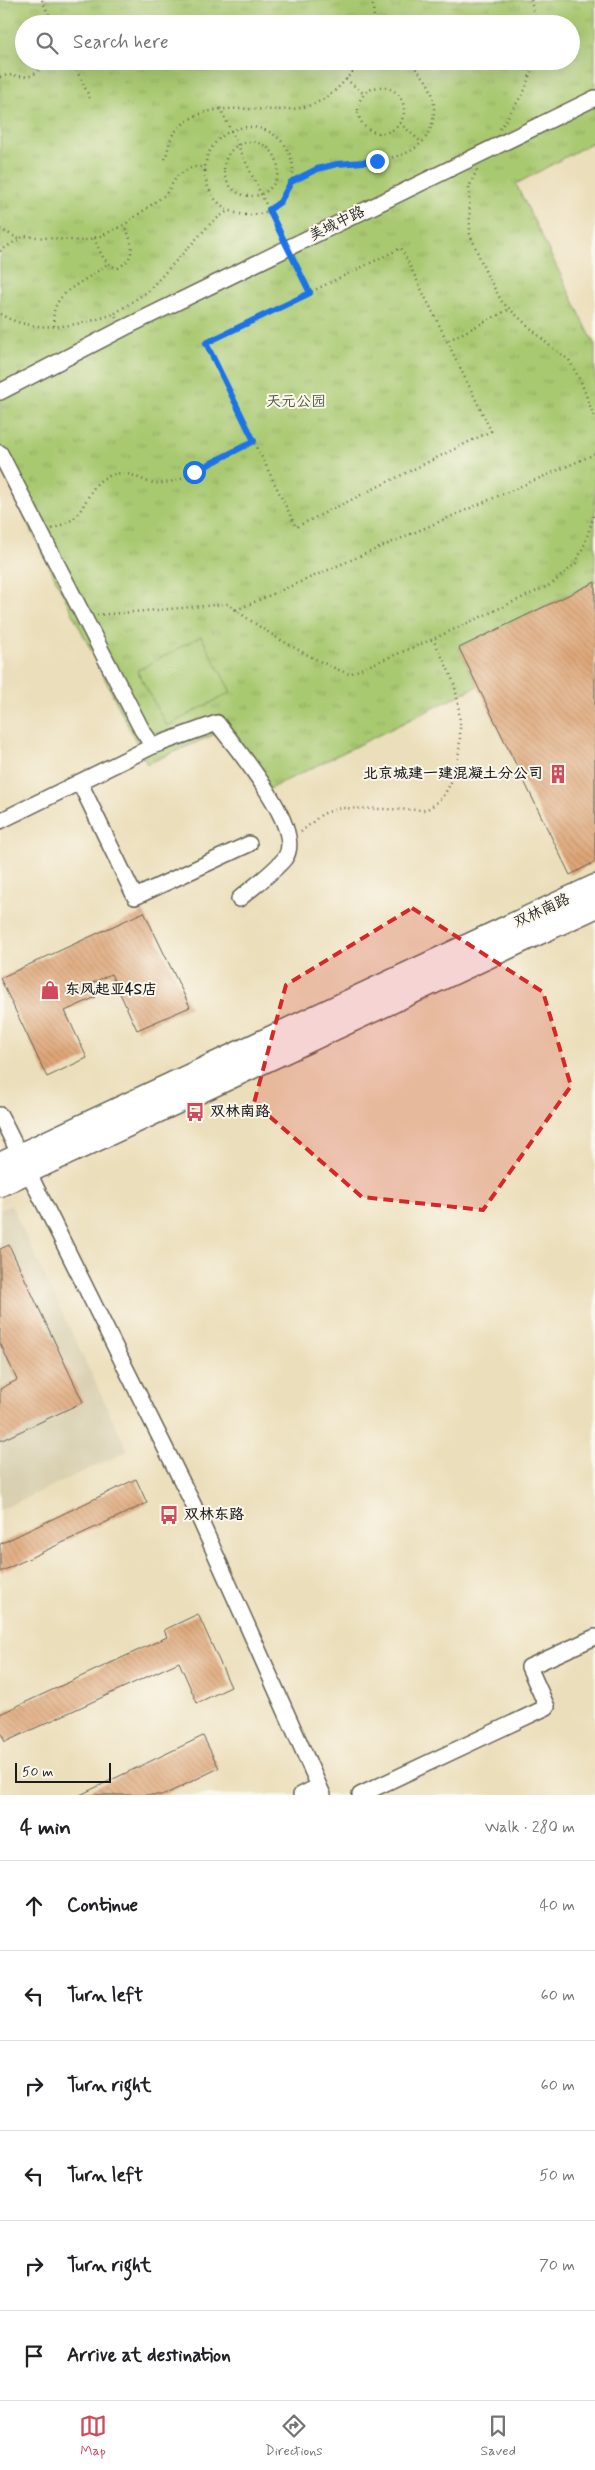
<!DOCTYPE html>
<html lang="en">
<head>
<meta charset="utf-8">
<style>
	body { margin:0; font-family:Mynerve,"LXGW WenKai TC",sans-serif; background:#f6f6f6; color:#202124 }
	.scale { position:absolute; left:15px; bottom:12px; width:96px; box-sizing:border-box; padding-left:5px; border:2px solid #1c1c1c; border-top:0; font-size:14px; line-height:18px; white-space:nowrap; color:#1c1c1c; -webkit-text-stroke:4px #fbf7ec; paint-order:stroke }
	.stop { position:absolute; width:15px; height:15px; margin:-11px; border:4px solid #1a73e8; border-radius:50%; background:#fff }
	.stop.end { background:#1a73e8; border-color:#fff; box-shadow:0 1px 5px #0008 }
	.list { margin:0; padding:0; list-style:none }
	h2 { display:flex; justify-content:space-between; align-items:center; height:65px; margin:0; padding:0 20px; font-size:21px }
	h2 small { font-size:16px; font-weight:400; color:#757577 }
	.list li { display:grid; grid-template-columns:32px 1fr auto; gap:15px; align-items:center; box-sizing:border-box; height:90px; padding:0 20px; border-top:1px solid #e0e0e0 }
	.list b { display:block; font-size:19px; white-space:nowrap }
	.list em { font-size:16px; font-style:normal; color:#757577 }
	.icon { flex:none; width:28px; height:28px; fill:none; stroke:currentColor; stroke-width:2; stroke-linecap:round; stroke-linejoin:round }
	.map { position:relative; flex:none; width:595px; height:1795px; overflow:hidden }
	.search { position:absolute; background:#fff; box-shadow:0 5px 20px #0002; left:15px; right:15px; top:15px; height:55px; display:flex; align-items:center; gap:12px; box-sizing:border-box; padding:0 18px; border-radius:28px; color:#757577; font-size:19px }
	.sheet { height:605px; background:#fff }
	nav { display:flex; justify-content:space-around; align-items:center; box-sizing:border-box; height:70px; border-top:1px solid #e0e0e0; background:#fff; font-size:14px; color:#757577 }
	nav a { display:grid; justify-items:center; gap:2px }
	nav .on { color:#d1495b }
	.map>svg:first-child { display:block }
</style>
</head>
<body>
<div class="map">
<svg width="595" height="1795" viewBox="0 0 595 1795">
	<defs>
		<pattern id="grass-tufts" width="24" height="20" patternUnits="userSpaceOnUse" patternTransform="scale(1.25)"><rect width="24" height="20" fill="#a9c971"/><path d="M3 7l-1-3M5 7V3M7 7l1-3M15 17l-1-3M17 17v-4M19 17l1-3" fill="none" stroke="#91ac61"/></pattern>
		<pattern id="building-back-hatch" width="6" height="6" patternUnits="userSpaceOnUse" patternTransform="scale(1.25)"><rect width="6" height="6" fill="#dea678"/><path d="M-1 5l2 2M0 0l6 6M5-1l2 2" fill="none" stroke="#be8e67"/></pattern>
	</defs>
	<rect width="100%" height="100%" fill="#fbf7ec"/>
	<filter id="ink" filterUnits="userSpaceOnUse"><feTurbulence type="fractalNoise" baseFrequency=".02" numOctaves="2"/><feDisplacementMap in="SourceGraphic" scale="10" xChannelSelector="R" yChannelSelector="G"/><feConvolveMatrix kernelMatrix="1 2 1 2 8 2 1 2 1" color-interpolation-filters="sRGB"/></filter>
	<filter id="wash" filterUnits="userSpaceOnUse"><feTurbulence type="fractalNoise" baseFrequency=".0096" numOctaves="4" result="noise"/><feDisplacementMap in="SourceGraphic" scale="20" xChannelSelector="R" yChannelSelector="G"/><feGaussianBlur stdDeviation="1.12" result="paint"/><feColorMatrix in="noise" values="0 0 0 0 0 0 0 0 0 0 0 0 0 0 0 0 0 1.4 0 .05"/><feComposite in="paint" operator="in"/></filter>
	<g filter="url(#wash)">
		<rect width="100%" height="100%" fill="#ebdeba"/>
		<!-- built -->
		<path fill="#d9d0b1" d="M11,1205L128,1451L0,1510V1210Z"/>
		<!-- grass -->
		<path fill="url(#grass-tufts)" stroke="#627246" fill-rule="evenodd" d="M0,0H595V141L516,184L595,345V582L459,648L478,686L259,794L229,728L147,764L0,466ZM24,24H571V61H24Z"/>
		<!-- garden -->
		<path fill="#a9c971" stroke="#627246" d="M201,636L231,692L167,726L137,671Z"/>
		<g id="blocks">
			<!-- building -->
			<path fill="url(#building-back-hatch)" d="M595,582V862L570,875L459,648Z
				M144,912L190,1007L137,1030L111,974L90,984L96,997L65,1011L87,1058L47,1077L0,978Z
				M9,1245L83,1402L0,1441V1389L17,1380L0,1343V1249Z
				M136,1479L147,1503L0,1572V1544Z
				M198,1614L231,1687L197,1703L179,1662L5,1742L0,1731V1714L167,1637L164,1630Z
				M203,1736L219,1768L164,1795H80Z"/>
		</g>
	</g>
	<g filter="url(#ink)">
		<use href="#blocks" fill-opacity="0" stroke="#646053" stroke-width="1"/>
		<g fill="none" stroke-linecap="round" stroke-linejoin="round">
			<!-- street casing -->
			<g stroke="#646053" stroke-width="18">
				<path id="street" d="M0,392L124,328L595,98
					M0,453L142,730L153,746
					M80,783L135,897L249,844
					M0,821L153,746L217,723C235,747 306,829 285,858C273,873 254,886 239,899
					M0,1115L193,1504L323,1795
					M301,1795L319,1786
					M360,1795L547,1707L529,1667L595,1637"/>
			</g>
			<!-- secondary casing -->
			<g stroke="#646053" stroke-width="25">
				<path id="secondary" d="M0,1164L595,886
					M0,1185L595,907"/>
			</g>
			<!-- path -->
			<path stroke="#646053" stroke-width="2.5" stroke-dasharray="1 4" stroke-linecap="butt" d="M42,0L53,24
				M372,0L375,24
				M531,0L536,24
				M72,61L91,100
				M0,77C21,70 27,88 47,61
				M346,79L364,94
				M358 110a23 23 0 1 1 46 0a23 23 0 1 1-46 0Z
				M220,108L282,238
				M400,123L421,142
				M205 171a44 44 0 1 1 88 0a44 44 0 1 1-88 0Z
				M500,129L525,90L534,61
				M224 169a27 27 0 1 1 54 0a27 27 0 1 1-54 0Z
				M165,159C168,152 169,139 174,133C212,87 275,125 320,101C337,92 349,76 361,61
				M477,170L469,187L470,234L486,273L502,302L550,346L569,360L581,382L595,419
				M291,182C306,174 320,167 337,164C374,159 430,165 434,112C435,89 425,76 407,61
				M0,229L19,239
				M94,238C100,251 103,264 118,268C137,257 133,242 124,225
				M0,251L24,236L82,241L101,236L124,225L166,194L177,176L185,171L193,167H205
				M293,261L310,293
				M0,314C35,335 78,326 114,314
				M116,317L114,314L148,291L212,222L229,210
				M54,326C48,290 86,284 108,263
				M447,341L491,431L296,527L206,343L401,248L447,341L510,309
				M52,529C59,526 67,523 73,519C88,506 88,484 109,476C132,466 143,487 164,483C195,478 227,455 254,441
				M236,610L595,454
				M97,615L228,604C261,630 310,659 349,674L433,639L552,584L576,563L585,543L595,512
				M301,832L322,814L340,808L425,810C466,792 464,720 454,684C449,669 440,654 433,639"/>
			<!-- street -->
			<use href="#street" stroke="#fff" stroke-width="15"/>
			<!-- secondary -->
			<use href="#secondary" stroke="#fff" stroke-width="22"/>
		</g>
	</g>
	<g fill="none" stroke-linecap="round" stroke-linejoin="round" filter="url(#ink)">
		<!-- route -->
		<path stroke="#1a73e8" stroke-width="6" d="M194,472L254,441L206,343L310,293L269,210L280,202L291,182L317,169L337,164L377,161"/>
	</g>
	<!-- marked area -->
	<path fill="#d62828" fill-opacity="0.2" stroke="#d62828" stroke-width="4" stroke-dasharray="10 6" stroke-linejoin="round" d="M412,908L543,992L571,1086L483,1210L362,1197L254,1103L286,985Z"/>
	<!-- icons -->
	<defs>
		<g id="building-bare" transform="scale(1.5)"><path d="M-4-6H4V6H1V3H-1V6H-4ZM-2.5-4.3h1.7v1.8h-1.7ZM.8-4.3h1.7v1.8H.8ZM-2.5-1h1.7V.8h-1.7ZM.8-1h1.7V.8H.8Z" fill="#d1495b" stroke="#fbf7ec" stroke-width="2.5" paint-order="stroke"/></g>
		<g id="shop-bare" transform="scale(1.5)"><path d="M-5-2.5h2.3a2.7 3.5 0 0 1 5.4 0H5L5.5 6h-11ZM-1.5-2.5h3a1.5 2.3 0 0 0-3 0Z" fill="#d1495b" stroke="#fbf7ec" stroke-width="2.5" paint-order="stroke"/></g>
		<g id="bus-bare" transform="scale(1.5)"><path d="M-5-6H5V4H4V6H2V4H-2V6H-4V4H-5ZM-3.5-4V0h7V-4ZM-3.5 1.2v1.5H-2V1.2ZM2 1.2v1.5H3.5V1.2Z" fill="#d1495b" stroke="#fbf7ec" stroke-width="2.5" paint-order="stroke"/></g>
	</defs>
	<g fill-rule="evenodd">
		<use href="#building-bare" x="558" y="774"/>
		<use href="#shop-bare" x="50" y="990"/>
		<use href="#bus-bare" x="195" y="1112"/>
		<use href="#bus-bare" x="169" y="1515"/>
	</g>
	<g text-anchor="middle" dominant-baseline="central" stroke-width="4" stroke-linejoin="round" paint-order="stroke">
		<!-- street labels -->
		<g font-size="15" fill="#1c1c1c" stroke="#fbf7ec">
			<text transform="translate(337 224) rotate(-26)">美域中路</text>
			<text transform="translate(542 911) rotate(-25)">双林南路</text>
		</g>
		<!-- park labels -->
		<g font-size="15" fill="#4d593a" stroke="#fbf7ec">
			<text x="296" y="402">天元公园</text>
		</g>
		<!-- poi labels -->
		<g font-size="15" font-weight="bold" fill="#1c1c1c" stroke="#fbf7ec" text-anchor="start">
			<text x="543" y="774" text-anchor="end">北京城建一建混凝土分公司</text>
			<text x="65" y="990">东风起亚4S店</text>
			<text x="210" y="1112">双林南路</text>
			<text x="184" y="1515">双林东路</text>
		</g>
	</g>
</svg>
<div class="scale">50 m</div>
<div class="stop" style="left:194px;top:472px"></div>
<div class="stop end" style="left:377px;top:161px"></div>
<div class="search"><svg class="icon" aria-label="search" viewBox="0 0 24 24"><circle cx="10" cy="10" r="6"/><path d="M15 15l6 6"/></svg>Search here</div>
</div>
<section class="sheet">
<h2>4 min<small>Walk · 280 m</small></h2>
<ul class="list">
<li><svg class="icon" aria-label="ahead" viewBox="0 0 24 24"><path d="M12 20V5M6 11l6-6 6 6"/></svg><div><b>Continue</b></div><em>40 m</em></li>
<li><svg class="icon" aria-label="left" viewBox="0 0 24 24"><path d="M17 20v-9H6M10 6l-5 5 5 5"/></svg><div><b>Turn left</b></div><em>60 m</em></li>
<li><svg class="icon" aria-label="right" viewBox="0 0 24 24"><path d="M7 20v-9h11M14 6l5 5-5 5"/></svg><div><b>Turn right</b></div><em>60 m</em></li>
<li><svg class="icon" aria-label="left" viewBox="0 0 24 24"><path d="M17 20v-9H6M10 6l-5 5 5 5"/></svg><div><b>Turn left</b></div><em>50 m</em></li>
<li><svg class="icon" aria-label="right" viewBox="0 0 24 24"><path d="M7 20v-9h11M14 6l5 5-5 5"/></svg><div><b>Turn right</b></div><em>70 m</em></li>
<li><svg class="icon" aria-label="arrive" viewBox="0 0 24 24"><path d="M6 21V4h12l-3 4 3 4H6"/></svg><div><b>Arrive at destination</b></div></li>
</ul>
</section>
<nav>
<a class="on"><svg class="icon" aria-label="map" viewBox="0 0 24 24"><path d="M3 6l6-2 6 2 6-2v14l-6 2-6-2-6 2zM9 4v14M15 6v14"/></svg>Map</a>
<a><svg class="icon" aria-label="directions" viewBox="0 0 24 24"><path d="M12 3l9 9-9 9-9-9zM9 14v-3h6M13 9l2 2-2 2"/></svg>Directions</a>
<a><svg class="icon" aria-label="saved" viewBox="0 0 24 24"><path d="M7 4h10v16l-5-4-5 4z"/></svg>Saved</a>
</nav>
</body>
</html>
